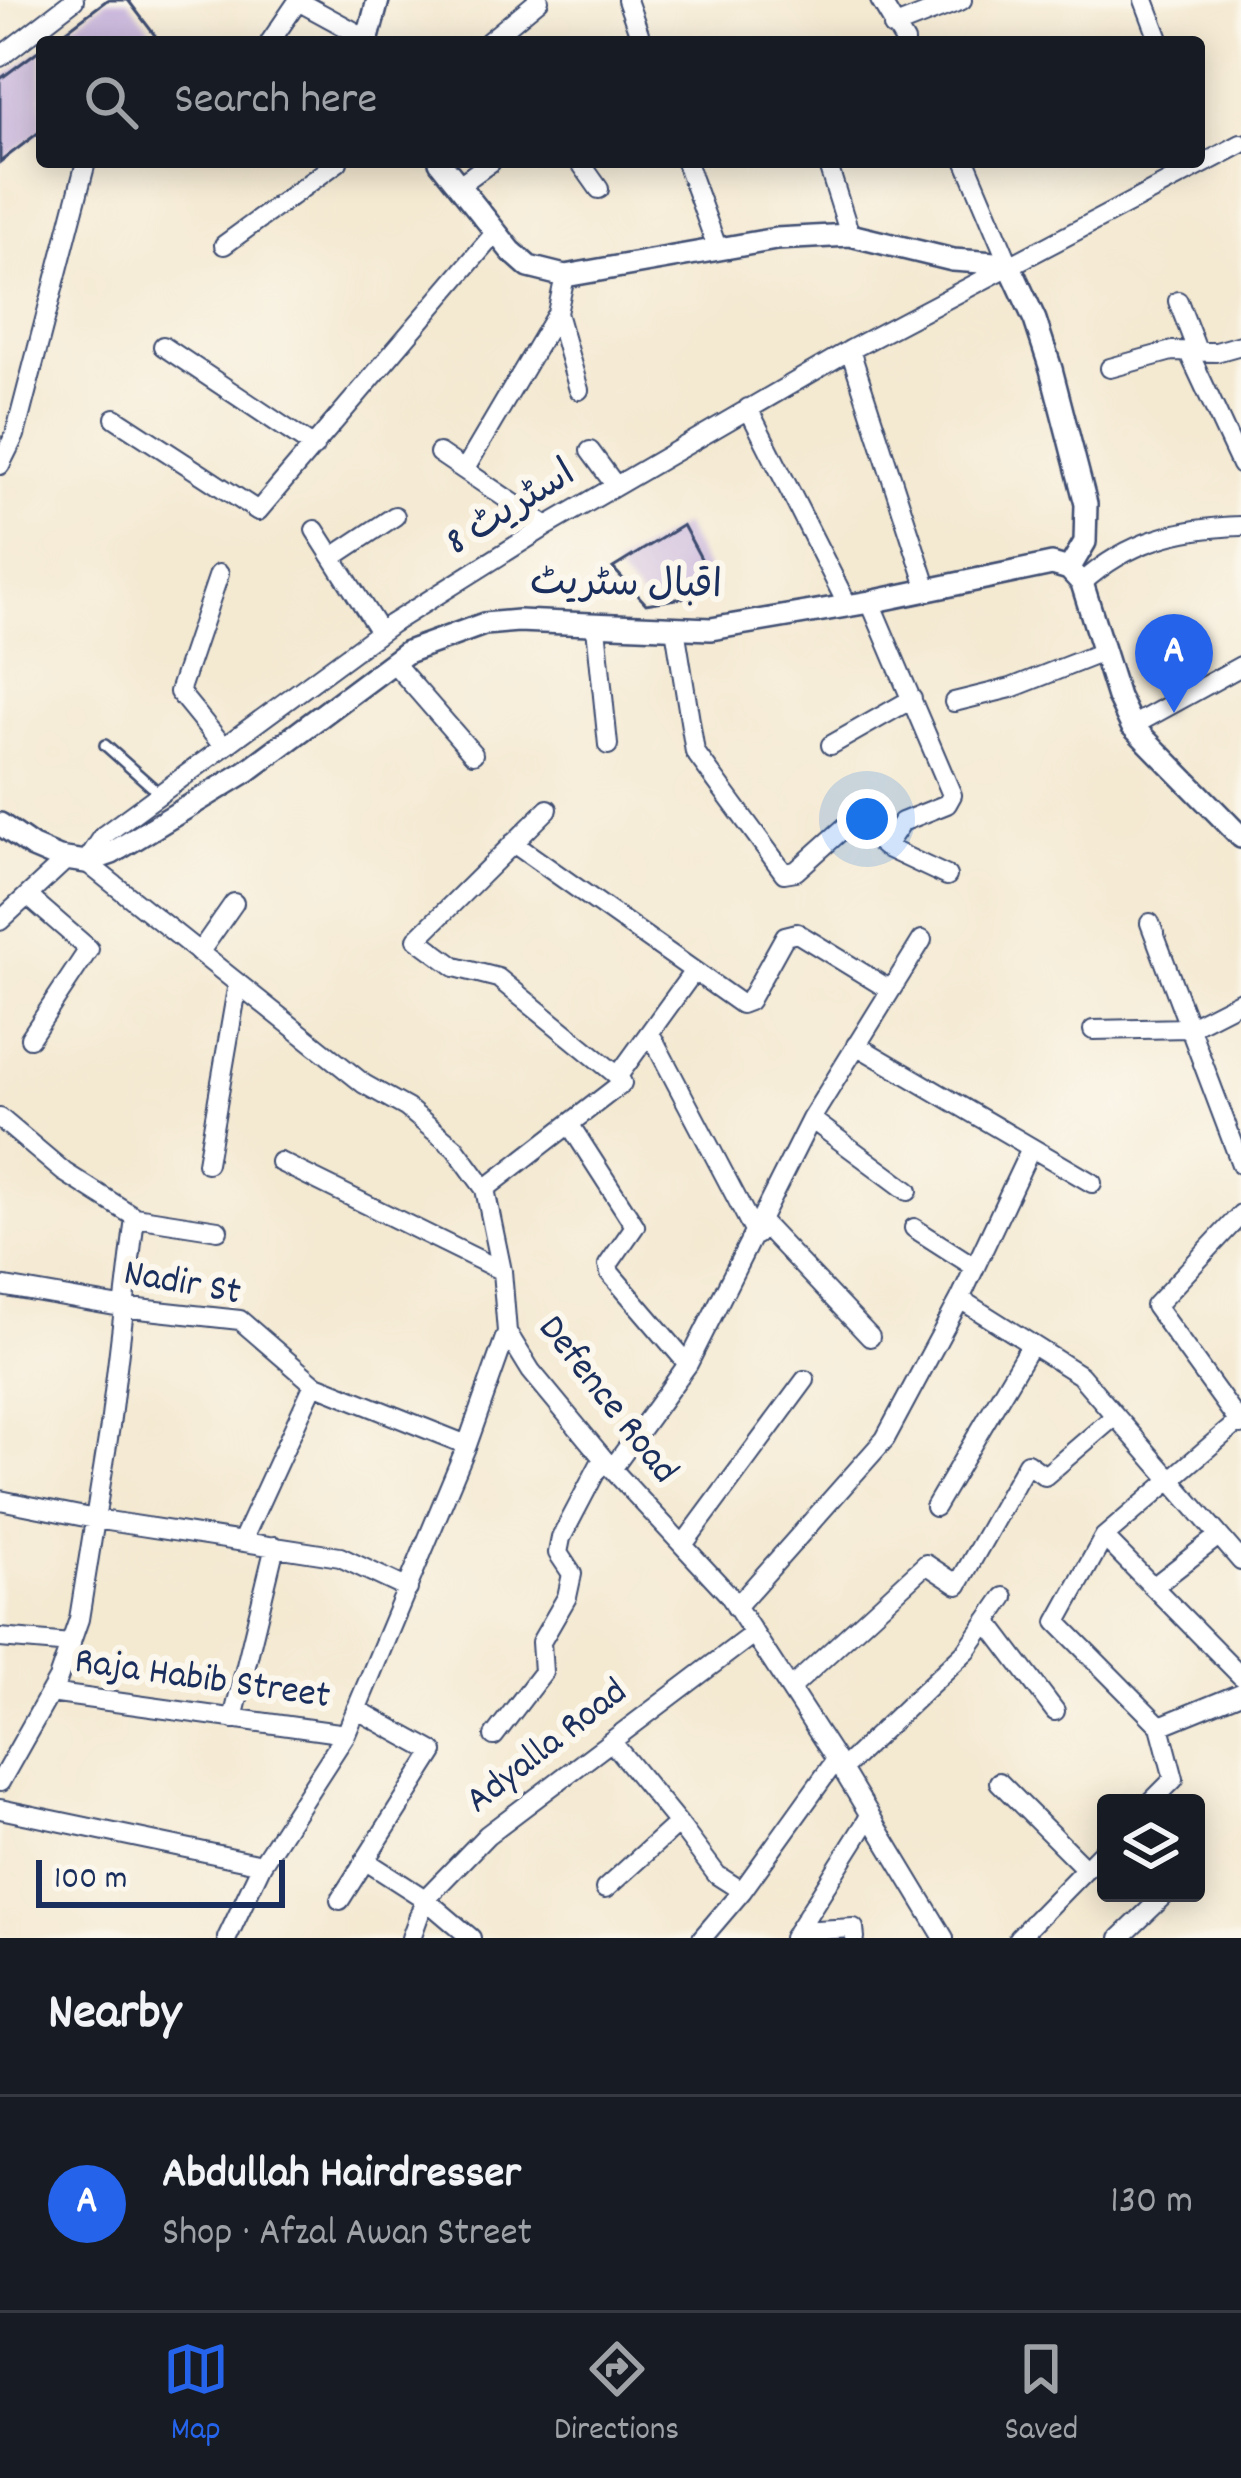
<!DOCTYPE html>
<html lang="en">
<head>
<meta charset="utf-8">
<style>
	body { margin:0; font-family:Dekko,"Playpen Sans Arabic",sans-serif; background:#242831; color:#f1f3f6 }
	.controls { position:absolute; right:36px; bottom:36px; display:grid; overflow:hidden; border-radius:12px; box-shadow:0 6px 30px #0003 }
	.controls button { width:108px; height:108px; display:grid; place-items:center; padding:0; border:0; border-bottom:3px solid #363941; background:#171b24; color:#f1f3f6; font:60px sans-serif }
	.scale { position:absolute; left:36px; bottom:30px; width:249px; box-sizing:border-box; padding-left:12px; border:6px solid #1b2f5e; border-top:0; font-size:33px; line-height:42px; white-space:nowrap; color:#1b2f5e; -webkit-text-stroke:9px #fbf7ec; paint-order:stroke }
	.you { position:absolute; left:867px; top:819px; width:42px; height:42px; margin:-30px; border:9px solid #fff; border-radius:50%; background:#1a73e8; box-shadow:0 0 0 18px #1a73e833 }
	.badge { display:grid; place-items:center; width:78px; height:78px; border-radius:50%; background:#2563eb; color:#fff; font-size:39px; font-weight:700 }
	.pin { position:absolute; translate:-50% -99px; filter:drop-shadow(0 3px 6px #0008) }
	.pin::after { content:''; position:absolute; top:63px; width:42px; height:36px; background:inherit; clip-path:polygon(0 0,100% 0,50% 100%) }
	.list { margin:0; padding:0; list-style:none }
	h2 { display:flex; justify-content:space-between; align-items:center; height:156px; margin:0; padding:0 48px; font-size:51px }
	h2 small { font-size:39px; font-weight:400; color:#9ea1a6 }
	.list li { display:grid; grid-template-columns:78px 1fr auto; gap:36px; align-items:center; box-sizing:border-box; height:216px; padding:0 48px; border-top:3px solid #363941 }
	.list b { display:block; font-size:45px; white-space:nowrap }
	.list p { margin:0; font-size:39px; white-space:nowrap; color:#9ea1a6 }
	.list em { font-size:39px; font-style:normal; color:#9ea1a6 }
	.icon { flex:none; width:66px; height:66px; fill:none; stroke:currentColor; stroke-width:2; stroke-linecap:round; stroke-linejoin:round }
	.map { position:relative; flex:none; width:1241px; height:1938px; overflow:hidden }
	.search { position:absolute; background:#171b24; box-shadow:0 6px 30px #0003; left:36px; right:36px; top:36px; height:132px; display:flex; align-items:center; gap:30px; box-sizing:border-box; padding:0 42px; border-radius:12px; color:#9ea1a6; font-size:45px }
	.sheet { height:372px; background:#171b24 }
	nav { display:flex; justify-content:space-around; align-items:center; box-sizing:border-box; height:168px; border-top:3px solid #363941; background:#171b24; font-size:33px; color:#9ea1a6 }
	nav a { display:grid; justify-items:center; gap:6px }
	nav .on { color:#2563eb }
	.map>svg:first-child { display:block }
</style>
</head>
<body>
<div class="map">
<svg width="1241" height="1938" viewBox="0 0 1241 1938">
	<rect width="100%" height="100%" fill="#fbf7ec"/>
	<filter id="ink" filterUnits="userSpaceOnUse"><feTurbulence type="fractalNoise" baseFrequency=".00833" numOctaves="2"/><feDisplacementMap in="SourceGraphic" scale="24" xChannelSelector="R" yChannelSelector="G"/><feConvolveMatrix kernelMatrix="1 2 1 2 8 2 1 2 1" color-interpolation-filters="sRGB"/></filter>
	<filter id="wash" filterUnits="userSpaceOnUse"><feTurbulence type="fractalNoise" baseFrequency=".004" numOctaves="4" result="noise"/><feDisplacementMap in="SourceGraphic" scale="48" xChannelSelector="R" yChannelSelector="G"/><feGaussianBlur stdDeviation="2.7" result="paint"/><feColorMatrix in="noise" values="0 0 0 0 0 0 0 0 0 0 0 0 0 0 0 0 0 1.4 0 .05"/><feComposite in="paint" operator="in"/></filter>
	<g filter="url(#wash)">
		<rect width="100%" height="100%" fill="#f4e9d1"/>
		<g id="blocks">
			<!-- building -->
			<path fill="#c4afda" d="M107,0H128L160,42H51Z
				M42,48V130L0,162V79Z
				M683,525L719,592L646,604L613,568Z"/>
		</g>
	</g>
	<g filter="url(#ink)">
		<use href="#blocks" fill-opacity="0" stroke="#3c4b6f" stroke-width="3"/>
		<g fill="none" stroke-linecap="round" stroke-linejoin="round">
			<!-- service casing -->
			<g stroke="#3c4b6f" stroke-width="14">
				<path id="service" d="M105,745L159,793"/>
			</g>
			<!-- minor casing -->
			<g stroke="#3c4b6f" stroke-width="22">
				<path id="minor" d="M627,0L642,42
					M880,0L905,42
					M1144,0L1160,42
					M893,27L962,0
					M270,42L298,1L366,38
					M488,42L539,0
					M0,57L74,0
					M580,162L599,189
					M686,162L718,250
					M827,162L850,235
					M966,162L1009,264
					M458,186L491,162
					M224,245L338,162
					M1178,301L1198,353
					M557,313L579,390
					M163,346L314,447
					M850,350L928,590
					M1189,353L1241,465
					M1110,368L1172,351L1216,352L1241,345
					M748,408L848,606
					M115,418L258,511L495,233
					M590,451L615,485
					M439,453L547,526
					M0,465L15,435L86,162
					M465,469L557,313L565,276
					M315,530L380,632
					M333,557L395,516
					M219,574L179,692L223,746
					M1082,583C1128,541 1180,528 1241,526
					M870,602L952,795L947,804L902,822L885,847L947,876
					M596,627L608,745
					M675,628L695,752L784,873L796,871L853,820L885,847
					M393,662L473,754
					M954,702L1011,688L1103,652
					M1132,726L1241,666
					M831,745L912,699
					M513,843L741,1004L749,1001L785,936L797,933L890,990
					M29,897L89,949L30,1038
					M0,921L67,859
					M1150,923L1241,1164
					M199,953L234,903
					M1093,1030L1188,1028L1241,1001
					M650,1033L756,1235
					M856,1045L1092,1183
					M618,1076L694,971
					M0,1118L64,1172L135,1217L218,1230
					M811,1119L908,1191
					M570,1125L635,1226L608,1265L610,1273L688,1364
					M280,1162L502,1271
					M207,1163L238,983
					M485,1189L622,1083L618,1076L498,978L455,967L417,939L548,809
					M1241,1214L1155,1306L1241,1425
					M761,1222L870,1337
					M914,1228L975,1267
					M0,1286L121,1307L240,1320L314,1384L467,1445
					M960,1299L1080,1375L1241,1561
					M612,1469L688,1364L811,1119L922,940
					M0,1500L95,1519L340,1557L408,1589
					M935,1507L1030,1346
					M1104,1537L1241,1676
					M242,1541L314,1384
					M683,1545L805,1380
					M1153,1587L1217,1537
					M736,1607L885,1439L960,1299L1031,1148
					M987,1621L1055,1711
					M0,1638L71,1644
					M791,1688L926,1564L958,1585L1027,1463L1045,1476L1115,1416
					M50,1693L346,1734
					M233,1719L275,1546
					M1160,1726L1241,1693
					M494,1736L543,1672L541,1642L567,1597L572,1574L558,1553L561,1538L603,1458
					M842,1769L967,1650L1004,1597
					M0,1782L58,1679L79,1619L110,1426L135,1217
					M999,1782L1086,1869
					M1150,1803L1174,1779L1160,1726L1057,1622L1104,1537L1238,1422
					M0,1809L262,1864
					M678,1823L717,1875L742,1891L702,1938
					M366,1861L425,1899L471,1938
					M605,1889L678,1823L611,1741
					M742,1891L836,1760
					M340,1900L434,1752L356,1709
					M797,1931L854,1928L855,1938
					M227,1938L262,1864L346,1734L467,1445L507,1332
					M411,1938L425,1899L487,1835L753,1634
					M793,1938L870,1816
					M944,1938L842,1769L729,1595L612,1469L531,1371L507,1332L502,1271L485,1189L455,1148L407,1108L364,1084L86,862L104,835L391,624L547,526L850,350L1241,144
					M1018,1938L1106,1848
					M1120,1938L1167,1893"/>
			</g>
			<!-- tertiary casing -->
			<g stroke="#3c4b6f" stroke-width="26">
				<path id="tertiary" d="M367,42L378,0
					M440,162L511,251L529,267L565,276L776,239L850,235L953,260L1009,264L1035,320L1051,369L1086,504L1085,542L1069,569
					M0,824L33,847L59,858L86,862L112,853L247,771L407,652L484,624L518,621L711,629L870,602L1052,564L1069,569L1082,583L1118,697L1132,726L1241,837"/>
			</g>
			<!-- service -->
			<use href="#service" stroke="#fff" stroke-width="9"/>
			<!-- minor -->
			<use href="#minor" stroke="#fff" stroke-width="18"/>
			<!-- tertiary -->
			<use href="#tertiary" stroke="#fff" stroke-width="21"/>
		</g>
	</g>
	<g text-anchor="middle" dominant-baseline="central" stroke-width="12" stroke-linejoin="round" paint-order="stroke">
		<!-- street labels -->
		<g font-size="39" fill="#1b2f5e" stroke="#fbf7ec">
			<text transform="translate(512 510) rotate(-32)">اسٹریٹ 8</text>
			<text transform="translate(626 587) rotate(1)">اقبال سٹریٹ</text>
			<text transform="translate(182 1285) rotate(10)">Nadir St</text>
			<text transform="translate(606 1401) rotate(52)">Defence Road</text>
			<text transform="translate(202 1681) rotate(8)">Raja Habib Street</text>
			<text transform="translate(548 1748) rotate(-38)">Adyalla Road</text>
		</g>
	</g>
</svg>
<div class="controls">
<button><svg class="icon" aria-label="layers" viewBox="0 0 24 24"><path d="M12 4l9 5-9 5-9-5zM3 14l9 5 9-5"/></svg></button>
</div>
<div class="scale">100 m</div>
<div class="you"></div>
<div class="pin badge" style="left:1174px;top:713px">A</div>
<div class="search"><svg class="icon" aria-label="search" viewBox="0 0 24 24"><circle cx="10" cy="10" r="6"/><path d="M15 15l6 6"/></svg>Search here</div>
</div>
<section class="sheet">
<h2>Nearby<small></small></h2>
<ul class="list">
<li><span class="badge">A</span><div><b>Abdullah Hairdresser</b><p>Shop · Afzal Awan Street</p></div><em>130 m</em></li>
</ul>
</section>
<nav>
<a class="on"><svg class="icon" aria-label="map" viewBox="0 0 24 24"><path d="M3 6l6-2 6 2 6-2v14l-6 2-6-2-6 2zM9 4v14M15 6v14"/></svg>Map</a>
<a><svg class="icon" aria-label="directions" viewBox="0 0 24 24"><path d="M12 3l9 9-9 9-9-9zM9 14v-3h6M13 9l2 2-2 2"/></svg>Directions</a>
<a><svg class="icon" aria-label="saved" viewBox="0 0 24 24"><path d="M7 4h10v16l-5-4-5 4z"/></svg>Saved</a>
</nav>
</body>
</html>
